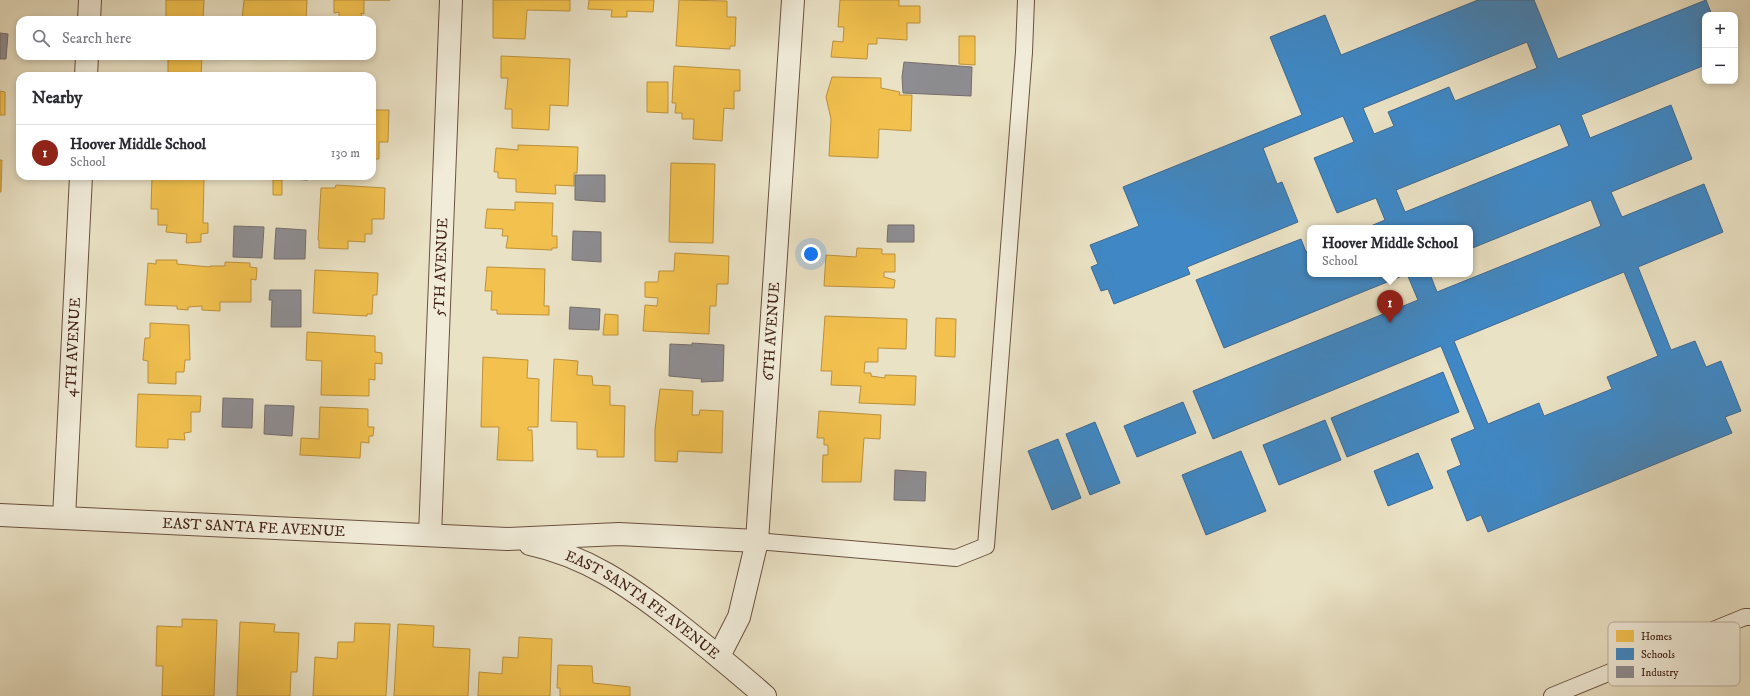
<!DOCTYPE html>
<html lang="en">
<head>
<meta charset="utf-8">
<style>
	body { margin:0; font-family:"IM FELL DW Pica",serif; background:#f7f7f7; color:#2b2b33 }
	.controls { position:absolute; right:12px; top:12px; display:grid; overflow:hidden; border-radius:8px; box-shadow:0 2px 6px #0003 }
	.controls button { width:36px; height:36px; display:grid; place-items:center; padding:0; border:0; border-bottom:1px solid #e1e1e2; background:#fff; color:#2b2b33; font:20px sans-serif }
	.you { position:absolute; left:811px; top:254px; width:14px; height:14px; margin:-10px; border:3px solid #fff; border-radius:50%; background:#1a73e8; box-shadow:0 0 0 6px #1a73e833 }
	.badge { display:grid; place-items:center; width:26px; height:26px; border-radius:50%; background:#8f2418; color:#fff; font-size:13px; font-weight:700 }
	.pin { position:absolute; translate:-50% -33px; filter:drop-shadow(0 1px 2px #0008) }
	.pin::after { content:''; position:absolute; top:21px; width:14px; height:12px; background:inherit; clip-path:polygon(0 0,100% 0,50% 100%) }
	.popup { position:absolute; left:1307px; top:225px; width:166px; height:52px; box-sizing:border-box; display:grid; place-content:center; border-radius:8px; background:#fff; filter:drop-shadow(0 1px 3px #0005); font-size:13px; white-space:nowrap; color:#7c7c81 }
	.popup b { font-size:15px; color:#2b2b33 }
	.popup::after { content:''; position:absolute; left:50%; top:100%; margin-left:-8px; border:8px solid transparent; border-top-color:#fff }
	.list { margin:0; padding:0; list-style:none }
	h2 { display:flex; justify-content:space-between; align-items:center; height:52px; margin:0; padding:0 16px; font-size:17px }
	h2 small { font-size:13px; font-weight:400; color:#7c7c81 }
	.list li { display:grid; grid-template-columns:26px 1fr auto; gap:12px; align-items:center; box-sizing:border-box; height:56px; padding:0 16px; border-top:1px solid #e1e1e2 }
	.list b { display:block; font-size:15px; white-space:nowrap }
	.list p { margin:0; font-size:13px; white-space:nowrap; color:#7c7c81 }
	.list em { font-size:13px; font-style:normal; color:#7c7c81 }
	.icon { flex:none; width:22px; height:22px; fill:none; stroke:currentColor; stroke-width:2; stroke-linecap:round; stroke-linejoin:round }
	.map { position:relative; flex:none; width:1750px; height:696px; overflow:hidden }
	.search { position:absolute; background:#fff; box-shadow:0 2px 6px #0003; left:16px; top:16px; width:360px; height:44px; display:flex; align-items:center; gap:10px; box-sizing:border-box; padding:0 14px; border-radius:12px; color:#7c7c81; font-size:15px }
	.panel { position:absolute; background:#fff; box-shadow:0 2px 6px #0003; left:16px; top:72px; width:360px; height:108px; border-radius:12px }
	.map>svg:first-child { display:block }
</style>
</head>
<body>
<div class="map">
<svg width="1750" height="696" viewBox="0 0 1750 696">
	<rect width="100%" height="100%" fill="#eae2c5"/>
	<filter id="stains"><feTurbulence type="fractalNoise" baseFrequency=".005" numOctaves="4"/><feColorMatrix values="0 0 0 0 .2 0 0 0 0 .09 0 0 0 0 .02 0 0 0 .5 -.17"/></filter>
	<radialGradient id="worn" r=".72"><stop offset=".6" stop-color="#630" stop-opacity="0"/><stop offset="1" stop-color="#630" stop-opacity=".3"/></radialGradient>
	<!-- homes -->
	<path fill="#f2c14e" stroke="#bd913c" d="M166,0H204L203,20H166Z
		M244,0H307L306,20L242,19Z
		M334,0H390H364V14L361,13L362,20H339V12L334,13Z
		M493,0H570V11L527,10L525,39L493,38Z
		M589,0H654L653,12L627,11V17H611L612,10L588,9Z
		M679,0L727,1V17H736L735,46H730V49L676,46Z
		M840,0H899V6H920V23H907V40L877,38V44H868L867,59L831,57L833,41L843,42L844,27H838Z
		M959,36H975V65L959,64Z
		M168,56H202L201,76H168Z
		M501,56L570,59L568,106L550,105L549,130L512,128V109H505L508,78H501Z
		M674,66L740,70V91H734V109L724,108L722,141L693,139L694,119H682V113H675L676,103H672Z
		M832,77L881,78V88L900,92L899,95H912L911,131L879,129L878,158L829,156L831,119L826,97Z
		M647,82H668V113L647,112Z
		M0,91L5,92V115H0Z
		M372,110H389L388,142H379V159H372Z
		M518,145L578,147L577,173H574V186L555,185L556,194L516,192V179L498,178V172H494L496,148L518,150Z
		M0,160H2L1,192H0Z
		M671,163L715,164L713,243L669,242Z
		M152,177L181,178L186,177L192,179H204L203,223H208V233L201,234V242L186,243L187,234L166,232L167,225H158V209H151Z
		M273,180H282V195H273Z
		M336,185L385,188L384,219H372V234H365V242L348,241V249L319,248V240H318L321,188H335Z
		M515,202L553,203L552,236H557V248H552V250L506,248L508,236H502L503,229L485,228L487,209L515,210Z
		M857,248L882,249V254H895V272H884V277L895,280L894,288L824,286L826,255L856,257Z
		M675,253L729,256L728,284H717L716,306H710L709,334L643,331L645,305L657,306L658,298L645,297V282H658L659,271H674Z
		M156,260H177V264L210,267V266H225V262L250,263V267L257,268L256,280L251,279V302H220V311L202,310V306L188,307V310L177,309V306L145,305L148,263L156,264Z
		M487,267L545,269L544,306H549V315L497,314V310H491L492,291H485Z
		M315,270L378,273L377,295H373L372,314H367V316L313,313Z
		M605,314L618,315V335H603Z
		M825,316L907,319L906,349L878,348V362H865L864,373H871V376L885,378V375L916,376L915,405L859,403L861,386L831,385L832,371H821Z
		M936,318L956,319L955,357L935,356Z
		M150,323L189,325L190,360H185L184,372H176V384L148,383V361L143,360L145,338H150Z
		M307,332L375,336V352L382,353V364L375,363V380L369,379V396L321,395L322,361L306,360Z
		M483,357L528,360L527,378L539,379L538,427H528V430H532L533,461L497,460L499,427H481Z
		M554,359L578,361L577,375L592,376L593,385L610,386V405L625,406L624,457H597V450L577,449V422L551,421Z
		M660,389L693,391L692,415H699L700,410L723,411L722,453L678,451L677,462L655,461V429Z
		M138,394L201,396L200,412H191V432L184,433L185,440L168,439V448L136,447Z
		M320,407L368,409V427H374L373,436H369V443L361,442L360,458L300,455L301,438L319,439Z
		M819,411L881,415L880,439L864,438L861,482H822L823,455H828V445H824V438H817Z
		M182,619L217,620L214,696H162L163,666H156L157,626L182,627Z
		M240,622L275,624L274,632L299,633L297,672H291L290,696H237Z
		M355,623L390,624L386,696H313L315,657L337,659L338,642H354Z
		M398,624L434,626L433,647L470,649L468,696H394Z
		M519,637L552,639L550,696H478L479,672L502,674L503,657L518,658Z
		M558,665L592,666L593,683L630,687V696H560V688H557Z"/>
	<!-- schools -->
	<path fill="#3f88c5" stroke="#406990" fill-rule="evenodd" d="M1478,0H1534L1558,59L1706,0L1712,15H1705V65L1581,115L1590,138L1671,105L1692,159L1611,192L1622,217L1704,184L1723,232L1638,267L1671,350L1695,341L1706,367L1721,361L1741,411L1725,417L1732,433L1488,532L1481,515L1467,521L1447,471L1461,465L1451,439L1475,429L1441,346L1213,439L1193,391L1418,300L1407,274L1224,348L1196,280L1301,239L1306,252L1310,250V274H1430L1437,292L1601,226L1591,200L1470,249V228H1366L1385,220L1376,198L1337,213L1314,158L1354,142L1343,116L1263,148L1277,184L1282,182L1298,222L1187,267L1190,274L1114,304L1108,289L1101,291L1091,267L1098,264L1090,245L1139,226L1123,187L1302,115L1270,37L1325,15L1341,55ZM1527,42L1537,68L1455,101L1449,87L1388,112L1394,126L1374,134L1363,108ZM1560,124L1569,146L1405,212L1396,190ZM1624,272L1658,356L1607,377L1612,389L1544,416L1539,403L1488,424L1454,341Z
		M1443,372L1459,412L1347,457L1331,418Z
		M1183,402L1196,433L1137,457L1124,426Z
		M1325,420L1341,460L1279,485L1263,445Z
		M1095,422L1120,483L1090,495L1066,434Z
		M1058,439L1081,498L1052,510L1028,451Z
		M1241,451L1266,511L1206,535L1182,475Z
		M1418,453L1433,488L1388,506L1374,471Z"/>
	<!-- industry -->
	<path fill="#8d8d92" stroke="#766d6c" d="M0,33L8,34L6,59H0Z
		M904,62L972,67L971,96L903,93L902,77Z
		M575,175H605V202L575,200Z
		M277,176H308V180L277,178Z
		M888,225H914V242H887Z
		M234,226L264,227L262,258L233,257Z
		M276,228L306,230L305,259H274Z
		M573,231L601,232V262L572,260Z
		M270,290H301V327H271L272,300H269Z
		M570,307L600,309L599,330L569,329Z
		M692,343L724,345L723,381L701,382L702,379L669,376L670,344L692,345Z
		M223,398L253,399L252,428L222,427Z
		M265,405L294,406L292,436L264,434Z
		M895,470L926,472L925,501L894,500Z"/>
	<g fill="none" stroke-linecap="round" stroke-linejoin="round">
		<!-- service casing -->
		<g stroke="#6b5140" stroke-width="18">
			<path id="service" d="M757,541L956,558L986,546L1024,52L1026,0
				M1552,696L1745,617H1750"/>
		</g>
		<!-- minor casing -->
		<g stroke="#6b5140" stroke-width="24">
			<g id="minor">
				<path d="M89,20L90,0"/>
				<path d="M86,76L87,56"/>
				<path id="s1" d="M64,518L81,176"/>
				<path id="s2" d="M430,535L451,0"/>
				<path id="s3" d="M719,656L739,617L757,541L793,0"/>
			</g>
		</g>
		<!-- tertiary casing -->
		<g stroke="#6b5140" stroke-width="24">
			<g id="tertiary">
				<path id="s4" d="M0,515L507,539L619,534L757,541"/>
				<path id="s5" d="M530,544C586,556 629,586 673,620C705,645 735,670 765,696"/>
			</g>
		</g>
		<!-- service -->
		<use href="#service" stroke="#f1ecd9" stroke-width="16"/>
		<!-- minor -->
		<use href="#minor" stroke="#f1ecd9" stroke-width="22"/>
		<!-- tertiary -->
		<use href="#tertiary" stroke="#f1ecd9" stroke-width="22"/>
	</g>
	<g text-anchor="middle" dominant-baseline="central" stroke-width="4" stroke-linejoin="round" paint-order="stroke">
		<!-- street labels -->
		<g font-size="15" fill="#412113" stroke="#f1ecd9">
			<text stroke="none"><textPath href="#s2" startOffset="268">5TH AVENUE</textPath></text>
			<text stroke="none"><textPath href="#s3" startOffset="332">6TH AVENUE</textPath></text>
			<text stroke="none"><textPath href="#s1" startOffset="171">4TH AVENUE</textPath></text>
			<text stroke="none"><textPath href="#s4" startOffset="254">EAST SANTA FE AVENUE</textPath></text>
			<text stroke="none"><textPath href="#s5" startOffset="129">EAST SANTA FE AVENUE</textPath></text>
		</g>
	</g>
	<!-- legend -->
	<rect x="1608" y="622" width="132" height="64" rx="6" fill="#f1ecd9" stroke="#bcaf9e" stroke-width="1"/>
	<rect x="1616" y="630" width="18" height="12" fill="#f2c14e"/>
	<rect x="1616" y="648" width="18" height="12" fill="#3f88c5"/>
	<rect x="1616" y="666" width="18" height="12" fill="#8d8d92"/>
	<g font-size="11" fill="#412113">
		<text x="1641" y="640">Homes</text>
		<text x="1641" y="658">Schools</text>
		<text x="1641" y="676">Industry</text>
	</g>
	<rect width="100%" height="100%" filter="url(#stains)"/>
	<rect width="100%" height="100%" fill="url(#worn)"/>
</svg>
<div class="controls">
<button>+</button>
<button>−</button>
</div>
<div class="you"></div>
<div class="pin badge" style="left:1390px;top:323px">1</div>
<div class="popup"><b>Hoover Middle School</b>School</div>
<div class="search"><svg class="icon" aria-label="search" viewBox="0 0 24 24"><circle cx="10" cy="10" r="6"/><path d="M15 15l6 6"/></svg>Search here</div>
<section class="panel">
<h2>Nearby<small></small></h2>
<ul class="list">
<li><span class="badge">1</span><div><b>Hoover Middle School</b><p>School</p></div><em>130 m</em></li>
</ul>
</section>
</div>
</body>
</html>
